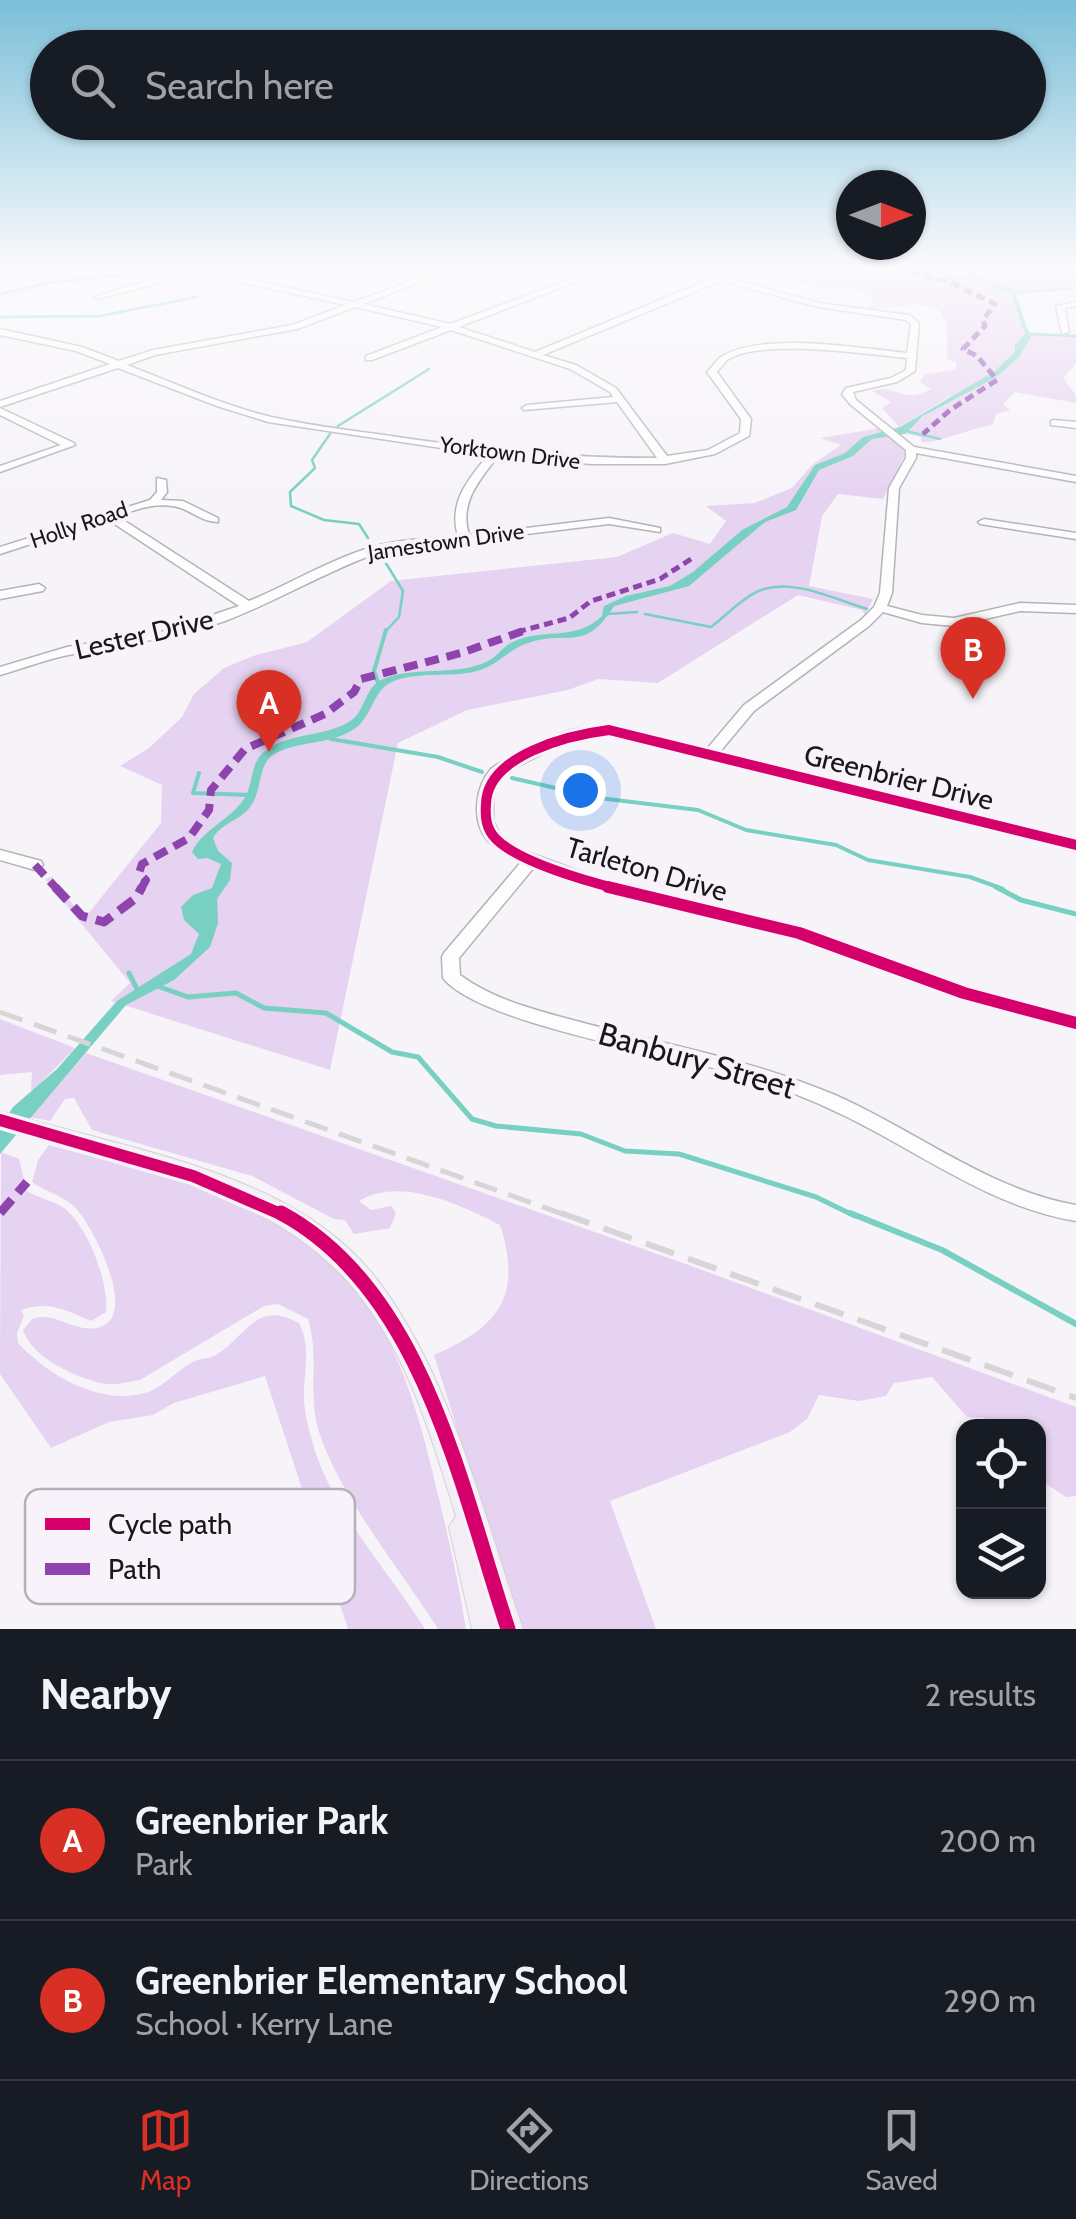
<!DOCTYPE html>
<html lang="en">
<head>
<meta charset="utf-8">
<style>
	body { margin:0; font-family:Cabin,sans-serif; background:#242831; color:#f1f3f6 }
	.controls { position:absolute; right:30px; bottom:30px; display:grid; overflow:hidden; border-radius:20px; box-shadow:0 2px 8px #0004 }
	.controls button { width:90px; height:90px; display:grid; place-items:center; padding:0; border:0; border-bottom:2px solid #363941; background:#171b24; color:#f1f3f6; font:50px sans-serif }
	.compass { position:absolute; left:836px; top:170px; width:90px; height:90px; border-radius:50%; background:#171b24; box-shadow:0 2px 8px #0004; rotate:90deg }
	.you { position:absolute; left:580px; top:790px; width:35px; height:35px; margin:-25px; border:8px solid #fff; border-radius:50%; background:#1a73e8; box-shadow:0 0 0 15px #1a73e833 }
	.badge { display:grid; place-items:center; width:65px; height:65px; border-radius:50%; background:#d93025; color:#fff; font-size:32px; font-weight:700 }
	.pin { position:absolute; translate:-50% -82px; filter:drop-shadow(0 2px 5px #0008) }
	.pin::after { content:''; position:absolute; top:52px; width:35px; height:30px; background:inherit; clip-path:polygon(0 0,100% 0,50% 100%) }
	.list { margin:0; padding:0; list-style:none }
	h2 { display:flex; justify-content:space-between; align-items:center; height:130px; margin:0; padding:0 40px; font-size:42px }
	h2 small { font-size:32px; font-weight:400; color:#9ea1a6 }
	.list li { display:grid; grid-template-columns:65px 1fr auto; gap:30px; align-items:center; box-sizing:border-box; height:160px; padding:0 40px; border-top:2px solid #363941 }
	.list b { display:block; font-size:38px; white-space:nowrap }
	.list p { margin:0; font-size:32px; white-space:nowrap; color:#9ea1a6 }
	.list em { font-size:32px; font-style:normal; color:#9ea1a6 }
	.icon { flex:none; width:55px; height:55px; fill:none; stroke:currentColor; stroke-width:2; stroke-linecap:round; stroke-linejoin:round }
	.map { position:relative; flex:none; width:1076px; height:1629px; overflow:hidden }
	.search { position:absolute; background:#171b24; box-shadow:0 2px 8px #0004; left:30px; right:30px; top:30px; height:110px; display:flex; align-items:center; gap:25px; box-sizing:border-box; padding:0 35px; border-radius:55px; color:#9ea1a6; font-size:38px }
	.sheet { height:450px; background:#171b24 }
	nav { display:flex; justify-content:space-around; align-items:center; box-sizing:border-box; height:140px; border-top:2px solid #363941; background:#171b24; font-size:28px; color:#9ea1a6 }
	nav a { display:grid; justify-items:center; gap:5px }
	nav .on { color:#d93025 }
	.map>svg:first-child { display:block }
</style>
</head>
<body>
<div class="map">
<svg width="1076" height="1629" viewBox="0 0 1076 1629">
	<rect width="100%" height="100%" fill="#f7f4f9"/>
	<!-- green -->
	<path fill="#e6d2f1" d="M705,269H1052L1076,273V289L1009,294L1026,337L1015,345L1016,352L1007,361L1021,353L1023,342L1032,335L1076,337V364L1063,378L1076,395V403L1015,392L1003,404L1010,410L996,414L993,425C969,428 938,444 921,442V437L905,434L907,429L954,394L899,427L882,408L891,402L872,391C895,383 902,405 931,389L920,382L925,374L956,369V363L947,359V324L940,311C915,298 894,310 868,308L873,297L858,289L812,286L767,273L732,277Z
		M881,428L902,445L905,455L883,499L838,494L822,516L809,586L873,599L865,615L862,610L798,595L658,683L598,679L568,690L467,710L398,743L330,1070L111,1001L130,983L45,879L52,877L84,919L161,823L162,785L120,766L149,748L182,717L194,694L224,668L253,656L307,642L391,581L617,557L673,533L710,544L726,521L706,506L755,503L792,488L812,465L841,445L820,438Z
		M0,1019L75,1048L31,1093L32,1072L0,1075Z
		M86,1053L683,1263L1076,1407V1496L1066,1497L1039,1479L1038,1426H993L984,1418L967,1417L932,1377L894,1383L886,1396L859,1401L819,1395L807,1419L790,1432L610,1501L656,1629H520L434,1355C499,1327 523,1296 500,1225C461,1205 400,1176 359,1201L371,1210L391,1206L396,1213L390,1228L354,1234L345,1220L334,1219L252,1176L92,1130L74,1098L65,1099L50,1121L29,1117Z
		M49,1145C121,1165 200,1180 266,1215C380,1275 411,1378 438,1495C449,1540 459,1584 466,1629H438C401,1570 340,1497 319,1432C307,1394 320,1356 308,1319L278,1304L264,1306L140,1380C128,1382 113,1386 100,1383C74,1376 32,1358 23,1330L32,1319C56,1310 75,1335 100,1327C138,1315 95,1231 78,1211C67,1196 47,1193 32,1182L38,1160Z
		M1,1152L19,1159L27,1191C38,1198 52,1200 64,1208C88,1226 109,1283 106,1312L91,1321C67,1310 47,1300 21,1310L24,1316L17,1333L18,1343C47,1374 96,1404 141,1394C162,1390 175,1371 193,1362C200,1358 209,1359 216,1355C247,1336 256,1299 299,1323C312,1348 303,1372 304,1399C305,1417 310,1434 315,1451C337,1516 389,1572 425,1629H348L265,1376L174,1403L153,1415L109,1422L51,1448L0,1374Z"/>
	<!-- water -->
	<path fill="#78d0c2" d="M965,269H971C979,285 1001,278 1013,291C1023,303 1021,323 1032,335L1019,357L995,378L923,416L905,434L872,439L853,456L819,470L796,510L765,522L689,586L614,606C583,656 566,627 523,645C506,652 496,666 477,671C450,678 421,671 394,681C373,689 373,714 357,727C333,745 304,740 278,752C257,761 263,787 252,804C242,821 223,821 213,838L218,851L232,863L230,880L217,899L218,923L210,947L174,980L126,1005L0,1154V1127L13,1107L57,1069L117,1001L191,954L199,934L184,920L181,907L193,895L212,888L221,864L207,858L198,859L192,852C203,829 230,820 244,799C256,780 247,761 271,747C295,733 325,736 349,722C365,713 365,687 381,680C414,665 453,677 486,662C496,658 501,649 509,644C540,626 575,643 602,616L604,606L626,596L670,586L693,572L742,530L787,507L815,465L845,453L863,437L900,427L995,371L1015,352V345L1025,334L1010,293L972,278Z"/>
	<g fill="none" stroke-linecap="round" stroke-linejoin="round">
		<!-- stream-far3 -->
		<path stroke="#78d0c2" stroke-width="2.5" d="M928,269L956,278L974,277
			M1013,293L1076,288
			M0,294L48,283L122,275
			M0,317L100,316L197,297
			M1029,334L1076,336
			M338,426L429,369
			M906,431L940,439
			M330,434L312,460L315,468L290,492L291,506L324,520L359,524L368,538
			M384,560L403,591L399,617L385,632
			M607,614L637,612
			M645,614L711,627C727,615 745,595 764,589C795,579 837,600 867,609"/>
		<!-- stream-far2 -->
		<path stroke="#78d0c2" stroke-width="4" d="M379,686L374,671L386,630
			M331,739L438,757L482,772
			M199,773L193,793L250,795
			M512,778L599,798L698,810L746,830L836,845L868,860L970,877L1003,889"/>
		<!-- stream-far1 -->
		<path stroke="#78d0c2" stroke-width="5" d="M996,887L1021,900L1076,914
			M129,973L138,991
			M160,987L188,997L236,993L264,1008L326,1013L392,1052L418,1057L472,1119L496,1126L581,1134L625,1151L679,1154L816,1197L855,1216"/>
		<!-- stream -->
		<path stroke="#78d0c2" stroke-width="6" d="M850,1213L942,1250L1076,1324"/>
		<!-- minor casing -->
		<g stroke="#b5b3b6" stroke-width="3">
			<path id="minor" d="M189,269H203L354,302L443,269H454L364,304L450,324L598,269H609L459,327L535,352L713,278L684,269H696L819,303L909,315L919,323L915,371L897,382L853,392L856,400L914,447L1076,476V482L916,453V458L899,488L892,593L887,606L922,615L954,618L1020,603L1076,605V613L1020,611L954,626L922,623L883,612L869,626L754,711L719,753L1076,840V850L609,734L572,739L504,773L493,792V821L500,835L519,849L605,881L805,929L968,988L1076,1017V1029L958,997L795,938L595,889L535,866L459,958L460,975C491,998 529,1008 565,1018C656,1043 748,1058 835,1095C915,1130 989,1190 1076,1205V1221C1003,1209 940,1167 876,1132C832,1108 785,1088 736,1074C673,1055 480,1024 443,978L442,957L444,953L522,861C511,856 497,850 488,841C471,822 475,787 491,769C498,762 557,734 568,731C615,720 661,739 706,750L744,705L861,620L874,607L880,593L889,488L906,458V450L850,404L842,394L846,388L891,378L906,370L907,358C865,354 762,338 727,360C726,361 718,371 717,372L751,419L749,436L715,454L665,464H591L498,456C479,481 459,502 469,535L609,518L660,528V532L609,524L380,552C326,571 278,601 225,621C176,638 125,644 74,654C49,658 25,668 0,675V667L67,647L165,631L239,606L107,519L0,554V547L150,500L157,492V478L166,480L167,492L161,500L183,501L218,518V522C204,522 194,513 181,508C160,501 137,509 117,516L249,601C290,584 329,560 372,547C399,539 430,539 458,536C448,502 468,480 488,455L268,422L217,406L118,368L0,407V401L110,364L76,351L0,335V329L82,347L119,361L153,350L292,325L346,305L198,273L97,299L93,297ZM721,281L818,307L906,320L911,324L907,353C858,348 769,332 724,355C717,359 713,366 707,372L741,419L740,433L708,450L667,456L616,388L576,365L543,355ZM355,307L442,327L366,356V360H372L451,330L570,369L610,392L613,397L527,405L522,408L524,410L617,402L657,458C564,458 476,449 384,435C346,430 308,425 271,417C222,405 174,383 127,365L155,355L297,329Z
				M1076,302V306L1065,308L1069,332L1062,334L1056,306Z
				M0,408L74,443L75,445L0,472V466L61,445L0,415Z
				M1054,420L1076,422V428L1051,425V421Z
				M984,519L1076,533V539L980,524L978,522Z
				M39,584L45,588L43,591L0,599V591Z
				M0,850L41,861L43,865L35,870L0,860Z"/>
		</g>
		<!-- major casing -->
		<g stroke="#d2d1d3" stroke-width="2">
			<path id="major" d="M0,1111C87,1137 180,1154 262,1192C303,1211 343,1238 372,1273C449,1368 483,1514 523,1629H472L449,1527L456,1516C435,1449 415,1378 376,1319C294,1190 135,1170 0,1129Z"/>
		</g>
		<!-- minor -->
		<use href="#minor" fill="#fefdfe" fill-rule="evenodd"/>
		<!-- major -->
		<use href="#major" fill="#f3eef6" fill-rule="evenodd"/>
		<!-- rail-far1 -->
		<path stroke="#d7d5d7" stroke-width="5" stroke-dasharray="24 12" stroke-linecap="butt" d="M0,1012L568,1216"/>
		<!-- rail -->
		<path stroke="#d7d5d7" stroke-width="6" stroke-dasharray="30 15" stroke-linecap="butt" d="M561,1213L1076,1398"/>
		<!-- quiet-far2 -->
		<path stroke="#8e44ad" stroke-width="5" stroke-dasharray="9 5" stroke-linecap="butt" d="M897,269L948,281L995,304L983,320L985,326L963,349L977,356L997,380L950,410L923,434
			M517,632L569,618L591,601L660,579L691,559"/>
		<!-- quiet-far1 -->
		<path stroke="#8e44ad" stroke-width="8" stroke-dasharray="14 8" stroke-linecap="butt" d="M35,865L57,889
			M141,889L146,880L139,873L142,864L189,838L209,810L211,790L245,749L325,714L354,692L361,679L461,653L526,630"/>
		<!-- quiet -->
		<path stroke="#8e44ad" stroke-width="9" stroke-dasharray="18 9" stroke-linecap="butt" d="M55,887L82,916L104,922L136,898L142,887
			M0,1213L27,1182"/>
		<!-- cycleway-far2 casing -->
		<g stroke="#f8f2fb" stroke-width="16">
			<path id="cycleway-far2" d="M618,889C586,881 519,862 496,839C486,829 485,817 486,804C487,755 569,735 609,730L1076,845"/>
		</g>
		<!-- cycleway-far1 casing -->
		<g stroke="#f8f2fb" stroke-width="19">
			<path id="cycleway-far1" d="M608,887L799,933L964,993L1076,1023
				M0,1120L193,1176L285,1216"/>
		</g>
		<!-- cycleway casing -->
		<g stroke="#f8f2fb" stroke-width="21">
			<path id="cycleway" d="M281,1213C423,1289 461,1488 508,1629"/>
		</g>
		<!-- cycleway-far2 -->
		<use href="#cycleway-far2" stroke="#d6006c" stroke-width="10"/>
		<!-- cycleway-far1 -->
		<use href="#cycleway-far1" stroke="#d6006c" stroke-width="12"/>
		<!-- cycleway -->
		<use href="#cycleway" stroke="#d6006c" stroke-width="15"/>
	</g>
	<!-- sky -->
	<linearGradient id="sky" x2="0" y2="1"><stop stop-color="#7bbfd9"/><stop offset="0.54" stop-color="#fbfafc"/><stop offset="1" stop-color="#fbfafc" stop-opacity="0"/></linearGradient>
	<rect width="1076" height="497" fill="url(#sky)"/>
	<g text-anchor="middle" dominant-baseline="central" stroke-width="9" stroke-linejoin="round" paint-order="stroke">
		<!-- far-street labels -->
		<g font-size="22" fill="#19171a" stroke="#f8f2fb">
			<text transform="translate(510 453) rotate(7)">Yorktown Drive</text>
			<text transform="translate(79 525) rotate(-19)">Holly Road</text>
			<text transform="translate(446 542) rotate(-8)">Jamestown Drive</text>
		</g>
		<!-- street labels -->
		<g font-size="28" fill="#19171a" stroke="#f8f2fb">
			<text transform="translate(144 634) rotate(-13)">Lester Drive</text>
			<text transform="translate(899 777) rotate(14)">Greenbrier Drive</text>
			<text transform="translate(647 869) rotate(16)">Tarleton Drive</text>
		</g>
		<!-- near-street labels -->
		<g font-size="32" fill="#19171a" stroke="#f8f2fb">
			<text transform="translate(697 1060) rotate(16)">Banbury Street</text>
		</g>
	</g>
	<!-- legend -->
	<rect x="25" y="1489" width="330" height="115" rx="15" fill="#f8f2fb" stroke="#b5b0b8" stroke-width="2.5"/>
	<rect x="45" y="1518" width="45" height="12" fill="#d6006c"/>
	<rect x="45" y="1563" width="45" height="12" fill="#8e44ad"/>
	<g font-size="28" fill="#19171a">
		<text x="108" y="1534">Cycle path</text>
		<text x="108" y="1579">Path</text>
	</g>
</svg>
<div class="controls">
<button><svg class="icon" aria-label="locate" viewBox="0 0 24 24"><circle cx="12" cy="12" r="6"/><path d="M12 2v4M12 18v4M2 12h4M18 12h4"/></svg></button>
<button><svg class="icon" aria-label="layers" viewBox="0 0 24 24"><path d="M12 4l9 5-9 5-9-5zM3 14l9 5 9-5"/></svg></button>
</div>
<svg class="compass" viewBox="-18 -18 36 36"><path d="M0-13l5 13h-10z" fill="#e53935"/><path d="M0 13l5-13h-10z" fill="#9ea1a6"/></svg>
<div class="you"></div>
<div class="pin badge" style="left:269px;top:752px">A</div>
<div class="pin badge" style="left:973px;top:699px">B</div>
<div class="search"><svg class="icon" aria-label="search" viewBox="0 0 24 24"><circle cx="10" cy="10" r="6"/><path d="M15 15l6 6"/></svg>Search here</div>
</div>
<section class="sheet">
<h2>Nearby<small>2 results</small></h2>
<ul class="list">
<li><span class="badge">A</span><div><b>Greenbrier Park</b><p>Park</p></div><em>200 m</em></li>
<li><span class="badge">B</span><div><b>Greenbrier Elementary School</b><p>School · Kerry Lane</p></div><em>290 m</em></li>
</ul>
</section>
<nav>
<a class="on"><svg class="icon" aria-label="map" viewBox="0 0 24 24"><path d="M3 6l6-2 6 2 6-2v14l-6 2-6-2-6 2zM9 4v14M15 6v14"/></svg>Map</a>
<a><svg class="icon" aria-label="directions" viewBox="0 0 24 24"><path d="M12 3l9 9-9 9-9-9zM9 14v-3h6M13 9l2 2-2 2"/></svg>Directions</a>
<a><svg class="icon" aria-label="saved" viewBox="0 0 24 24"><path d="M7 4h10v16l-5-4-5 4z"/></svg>Saved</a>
</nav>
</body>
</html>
